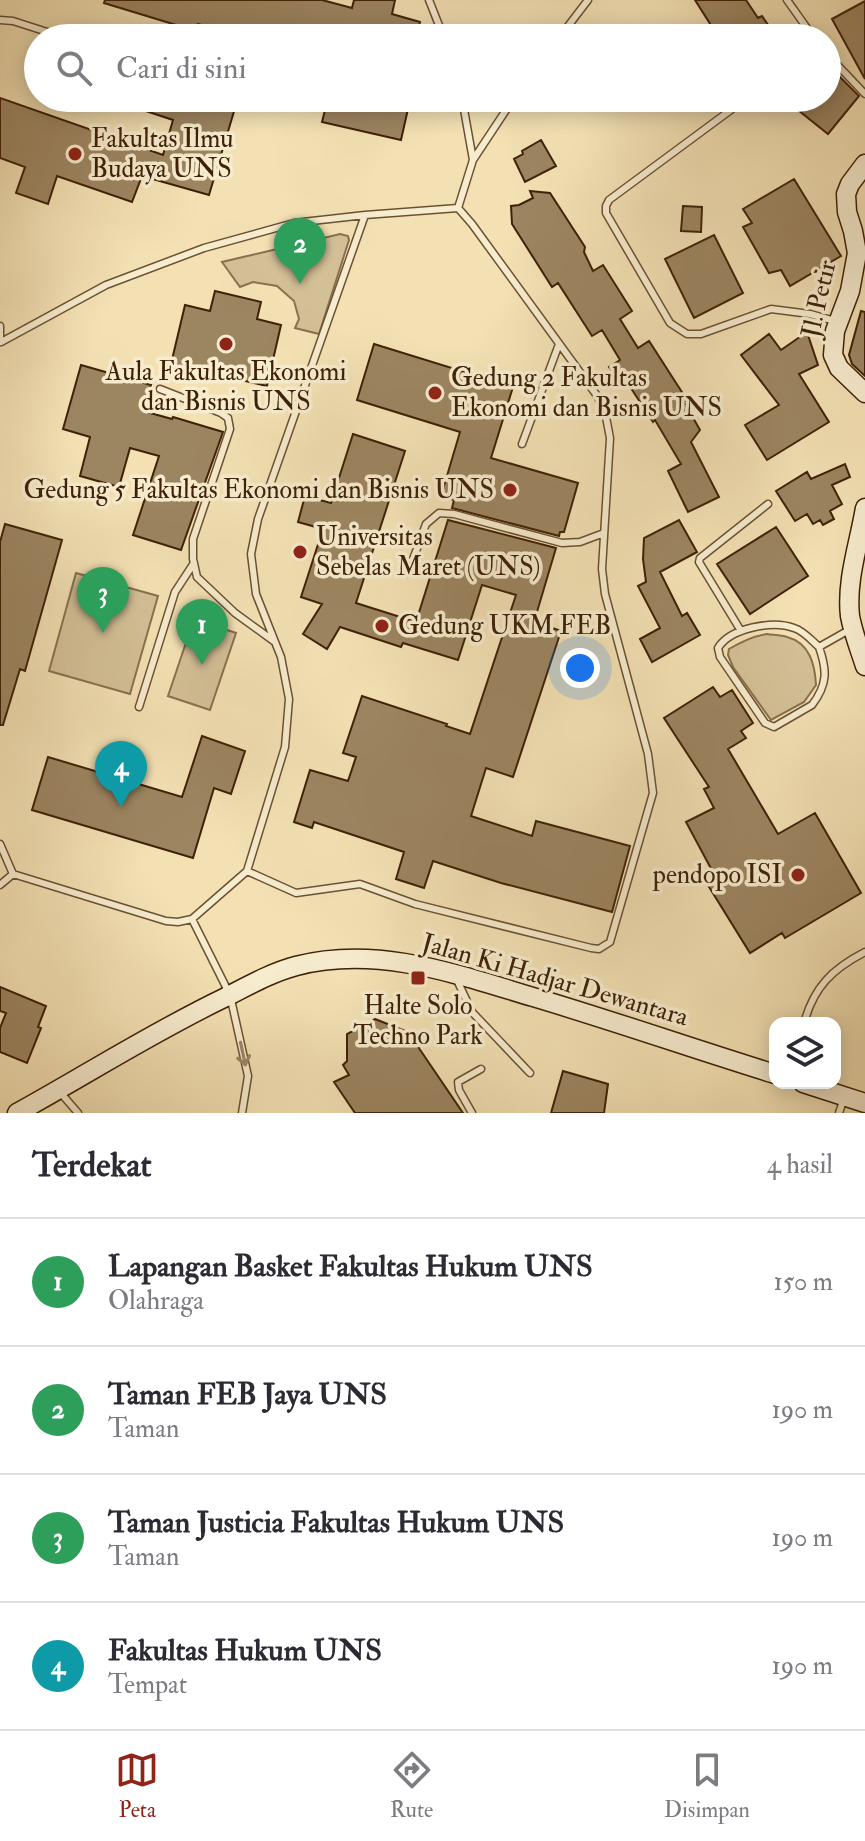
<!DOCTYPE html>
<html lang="id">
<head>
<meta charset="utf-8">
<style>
	body { margin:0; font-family:"IM FELL Double Pica",serif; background:#f7f7f7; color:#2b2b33 }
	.controls { position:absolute; right:24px; bottom:24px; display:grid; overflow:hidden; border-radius:16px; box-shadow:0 4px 20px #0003 }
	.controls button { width:72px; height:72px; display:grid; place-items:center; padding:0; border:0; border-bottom:2px solid #e1e1e2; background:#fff; color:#2b2b33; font:40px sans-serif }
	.you { position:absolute; left:580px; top:668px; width:28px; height:28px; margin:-20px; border:6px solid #fff; border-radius:50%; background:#1a73e8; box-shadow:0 0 0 12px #1a73e833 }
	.badge { display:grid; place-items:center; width:52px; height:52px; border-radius:50%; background:#8f2418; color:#fff; font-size:26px; font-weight:700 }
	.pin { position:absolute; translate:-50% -66px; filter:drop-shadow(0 2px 4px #0008) }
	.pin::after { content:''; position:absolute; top:42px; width:28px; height:24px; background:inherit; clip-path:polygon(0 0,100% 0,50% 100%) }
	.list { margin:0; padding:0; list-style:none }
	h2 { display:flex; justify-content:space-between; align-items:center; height:104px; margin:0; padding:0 32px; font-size:34px }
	h2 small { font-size:26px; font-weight:400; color:#7c7c81 }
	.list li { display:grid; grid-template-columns:52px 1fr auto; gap:24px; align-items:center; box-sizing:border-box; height:128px; padding:0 32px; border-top:2px solid #e1e1e2 }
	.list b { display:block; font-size:30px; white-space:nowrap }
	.list p { margin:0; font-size:26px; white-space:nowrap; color:#7c7c81 }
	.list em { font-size:26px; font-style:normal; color:#7c7c81 }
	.icon { flex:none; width:44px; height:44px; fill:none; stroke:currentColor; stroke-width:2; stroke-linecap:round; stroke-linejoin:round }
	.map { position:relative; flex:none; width:865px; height:1113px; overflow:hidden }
	.search { position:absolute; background:#fff; box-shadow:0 4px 20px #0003; left:24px; right:24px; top:24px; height:88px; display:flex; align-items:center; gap:20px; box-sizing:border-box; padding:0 28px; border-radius:44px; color:#7c7c81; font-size:30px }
	.sheet { height:616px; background:#fff }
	nav { display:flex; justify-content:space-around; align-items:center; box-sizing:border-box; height:112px; border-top:2px solid #e1e1e2; background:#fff; font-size:22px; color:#7c7c81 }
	nav a { display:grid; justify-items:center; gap:4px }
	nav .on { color:#8f2418 }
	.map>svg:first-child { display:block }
</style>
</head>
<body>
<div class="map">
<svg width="865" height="1113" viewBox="0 0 865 1113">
	<rect width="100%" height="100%" fill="#f3e1b4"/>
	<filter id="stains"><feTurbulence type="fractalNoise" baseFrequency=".0025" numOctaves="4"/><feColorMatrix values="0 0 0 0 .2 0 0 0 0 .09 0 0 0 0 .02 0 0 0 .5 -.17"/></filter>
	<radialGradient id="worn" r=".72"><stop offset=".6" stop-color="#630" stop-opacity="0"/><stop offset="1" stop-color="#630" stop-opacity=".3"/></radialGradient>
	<!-- green -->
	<path fill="#d4c097" stroke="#89704f" stroke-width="2" d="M340,234L348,236L349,240L319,334L295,328L299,319L294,301L277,286L253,282L240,287L222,262Z
		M76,573L158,596L130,694L49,671Z
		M194,619L236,633L210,710L168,696Z
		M767,634C773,635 781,635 787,637C810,643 815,665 816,685L804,702L771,720L733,667L728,655L729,649C741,642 753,636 767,634Z"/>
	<!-- building -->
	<path fill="#9c8561" stroke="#3e2107" stroke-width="2" d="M105,0H322L352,8L354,0H395L392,14L420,22L416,38H249L198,24L196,31L104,3Z
		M695,0H746L758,18L762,16L777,38H719Z
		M865,1V79L832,19Z
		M827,64L859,96L828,134L783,98H827Z
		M0,98L163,155L173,120L146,111L150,98H238L209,195L142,176L132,202L57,176L48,204L16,193L25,167L0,158Z
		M328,98H400L410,100L401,140L322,122Z
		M541,140L556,166L525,182L514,159L523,154L522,151Z
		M794,179L841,256L790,286L781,270L769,273L743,227L752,223L743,209Z
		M530,191L550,193L585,247L584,252L593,271L603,265L632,311L620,319L638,348L649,341L687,400L684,402L700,430L691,442L719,497L688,512L668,471L681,464L655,420L653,422L623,376L618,379L609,367L620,360L602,330L592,336L558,283L552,287L512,224L511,206L519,205L533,198Z
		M683,206L702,207L701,232L681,231Z
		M714,235L743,293L694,318L665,259Z
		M215,291L261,302L257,319L281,325L267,386L171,364L185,305L210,311Z
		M861,311L865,312V376L852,364L849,355Z
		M807,332L818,365L799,374L829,422L767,460L745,425L779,405L741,355L769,334L781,350Z
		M374,344L513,387L491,458L578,483L564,532H560L559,536L452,508L454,500L441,496L460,432L357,400Z
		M81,365L151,385L143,411L172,419L173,417L223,432L181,550L133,535L159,456L130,448L119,487L80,476L90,437L63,429Z
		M353,434L405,451L356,603L416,622L448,520L556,548L534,622L561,631L513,777L486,768L471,816L532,836L536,821L630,846L612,912L501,883L433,861L424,888L396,879L404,852L314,822L312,828L294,822L310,770L348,781L356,757L343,753L362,696L447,724L446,726L470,734L516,595L482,585L458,660L403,643L401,647L340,627L327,649L303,634L322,604L301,597L323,529L298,522L305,496L331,503Z
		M845,464L850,477L832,485L842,504L830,511L834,519L823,525L820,520L813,524L807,514L795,521L776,491L807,472L811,479Z
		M679,520L697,552L660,572L682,616L687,613L700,635L652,662L640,639L660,628L638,586L646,582L643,559L644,538Z
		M5,524L62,540L25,671L20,669L3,725H0V542Z
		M776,527L808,576L750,614L717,564Z
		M713,687L720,697L732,690L753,723L741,731L746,738L728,749L778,834L815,813L861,893L785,938L782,933L750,953L706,882L715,876L686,822L714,808L704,789L709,787L664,718Z
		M202,736L245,751L231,794L214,788L193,858L32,810L48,757L182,797Z
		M0,987L46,1006L38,1027L41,1028L27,1063L0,1052V1028L6,1013L0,1011Z
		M375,1019L408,1032L463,1113H355L334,1082L349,1075L343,1065L347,1061V1034Z
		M563,1071L608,1084L604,1113H551Z"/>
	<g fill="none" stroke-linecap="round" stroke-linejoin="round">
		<!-- service casing -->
		<g stroke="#6b5132" stroke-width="9">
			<path id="service" d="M429,0L444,38
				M787,0L814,38
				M0,20L13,21L66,38
				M559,38L588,0
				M827,54L865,94
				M462,98L473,160
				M747,98L609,200L606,206V213L670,323L687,334H701L771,309L810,314L835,321
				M0,326V342
				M1,342L106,285L204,248L294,223L365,215L458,208L473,160L514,98
				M160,389L221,413L228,418L230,429L193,539V559L197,577L235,613L275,642
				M522,444L559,344
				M408,573L426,524L439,513L454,514L562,543L580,542L604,533
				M741,631L699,562L700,558L768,504
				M819,647C811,640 804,631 794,628C773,620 730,628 718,648L720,657L765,723L774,727L812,705C828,684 827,670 819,647L849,630
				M139,707L175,592L194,563
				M0,844L13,874
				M247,871L296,893L360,884L415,904L591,948L599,949L610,942L653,793L648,754L605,594L602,569L610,438L606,417L598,397L472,224L458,208
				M0,885L13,874L166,921L178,922L192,919L247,871L285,747L289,699L281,657L256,594L251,554L258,519L365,215
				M192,919L230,995L248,1076L242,1113
				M457,980L472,1012L530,1073
				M804,1023C814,987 832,969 865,952
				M59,1091L78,1113
				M472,1113L459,1090L458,1082L481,1069
				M839,1113L844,1098"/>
		</g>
		<!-- secondary casing -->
		<g stroke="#3e2107" stroke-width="21">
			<path id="secondary" d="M865,164L850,184L846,194L847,212L853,231L857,253L850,291L835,331L833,355L839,368L865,393
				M865,508C859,544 846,580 850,616C853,633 860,650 865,666
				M803,1083L865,1103
				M17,1113C86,1075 153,1032 224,998C248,986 270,973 296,966C377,945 456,974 533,997C614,1021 694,1049 775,1074"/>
		</g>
		<!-- service -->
		<use href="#service" stroke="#f7ecce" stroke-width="6"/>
		<!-- secondary -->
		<use href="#secondary" stroke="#f7ecce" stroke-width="18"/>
	</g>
	<!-- one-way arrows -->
	<defs><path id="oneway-shaft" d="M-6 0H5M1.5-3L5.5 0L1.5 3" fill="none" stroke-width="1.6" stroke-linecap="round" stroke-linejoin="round" transform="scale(2)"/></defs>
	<use stroke="#9a866a" href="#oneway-shaft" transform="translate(243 1054) rotate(78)"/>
	<!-- markers -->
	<g fill="#8f2418" stroke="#f7ecce" stroke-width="3">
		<circle cx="75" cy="154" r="8"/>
		<circle cx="226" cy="344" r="8"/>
		<circle cx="435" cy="393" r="8"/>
		<circle cx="510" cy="490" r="8"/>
		<circle cx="300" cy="552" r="8"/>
		<circle cx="382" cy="626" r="8"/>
		<circle cx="798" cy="875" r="8"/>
		<rect x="410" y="970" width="16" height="16" rx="4"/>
	</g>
	<g text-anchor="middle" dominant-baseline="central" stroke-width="7" stroke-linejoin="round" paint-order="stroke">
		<!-- poi labels -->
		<g font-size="26" fill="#3e2107" stroke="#f7ecce" text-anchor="start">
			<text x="91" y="139">Fakultas Ilmu<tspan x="91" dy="30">Budaya UNS</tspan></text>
			<text x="226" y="372" text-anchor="middle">Aula Fakultas Ekonomi<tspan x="226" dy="30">dan Bisnis UNS</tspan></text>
			<text x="451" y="378">Gedung 2 Fakultas<tspan x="451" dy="30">Ekonomi dan Bisnis UNS</tspan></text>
			<text x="494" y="490" text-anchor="end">Gedung 5 Fakultas Ekonomi dan Bisnis UNS</text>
			<text x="316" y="537">Universitas<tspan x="316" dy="30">Sebelas Maret (UNS)</tspan></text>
			<text x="398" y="626">Gedung UKM FEB</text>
			<text x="782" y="875" text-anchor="end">pendopo ISI</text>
			<text x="418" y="1006" text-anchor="middle">Halte Solo<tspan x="418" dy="30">Techno Park</tspan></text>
		</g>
		<!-- street labels -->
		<g font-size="26" fill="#3e2107" stroke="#f7ecce">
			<text transform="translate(819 299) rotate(-77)">Jl. Petir</text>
			<text transform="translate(555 980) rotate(16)">Jalan Ki Hadjar Dewantara</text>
		</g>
	</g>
	<rect width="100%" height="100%" filter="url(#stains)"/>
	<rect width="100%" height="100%" fill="url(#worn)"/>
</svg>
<div class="controls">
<button><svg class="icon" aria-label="layers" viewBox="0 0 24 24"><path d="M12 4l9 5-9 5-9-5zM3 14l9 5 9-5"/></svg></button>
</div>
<div class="you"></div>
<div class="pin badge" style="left:202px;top:665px;background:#2e9e5b">1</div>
<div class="pin badge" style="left:300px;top:284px;background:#2e9e5b">2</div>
<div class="pin badge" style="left:103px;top:633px;background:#2e9e5b">3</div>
<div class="pin badge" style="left:121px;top:807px;background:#0f9aa8">4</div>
<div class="search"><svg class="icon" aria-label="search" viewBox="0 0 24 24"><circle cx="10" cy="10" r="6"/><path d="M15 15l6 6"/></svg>Cari di sini</div>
</div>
<section class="sheet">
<h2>Terdekat<small>4 hasil</small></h2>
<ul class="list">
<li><span class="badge" style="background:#2e9e5b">1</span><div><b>Lapangan Basket Fakultas Hukum UNS</b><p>Olahraga</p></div><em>150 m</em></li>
<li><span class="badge" style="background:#2e9e5b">2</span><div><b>Taman FEB Jaya UNS</b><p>Taman</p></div><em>190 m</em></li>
<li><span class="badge" style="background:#2e9e5b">3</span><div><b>Taman Justicia Fakultas Hukum UNS</b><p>Taman</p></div><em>190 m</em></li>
<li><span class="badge" style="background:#0f9aa8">4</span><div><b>Fakultas Hukum UNS</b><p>Tempat</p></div><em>190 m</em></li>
</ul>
</section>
<nav>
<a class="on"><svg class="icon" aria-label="map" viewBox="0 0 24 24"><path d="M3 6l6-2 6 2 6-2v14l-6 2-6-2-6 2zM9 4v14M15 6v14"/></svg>Peta</a>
<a><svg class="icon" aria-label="directions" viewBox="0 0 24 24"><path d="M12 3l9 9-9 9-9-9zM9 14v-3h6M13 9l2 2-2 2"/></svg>Rute</a>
<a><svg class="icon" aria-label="saved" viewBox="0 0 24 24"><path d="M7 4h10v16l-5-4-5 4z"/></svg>Disimpan</a>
</nav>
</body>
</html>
